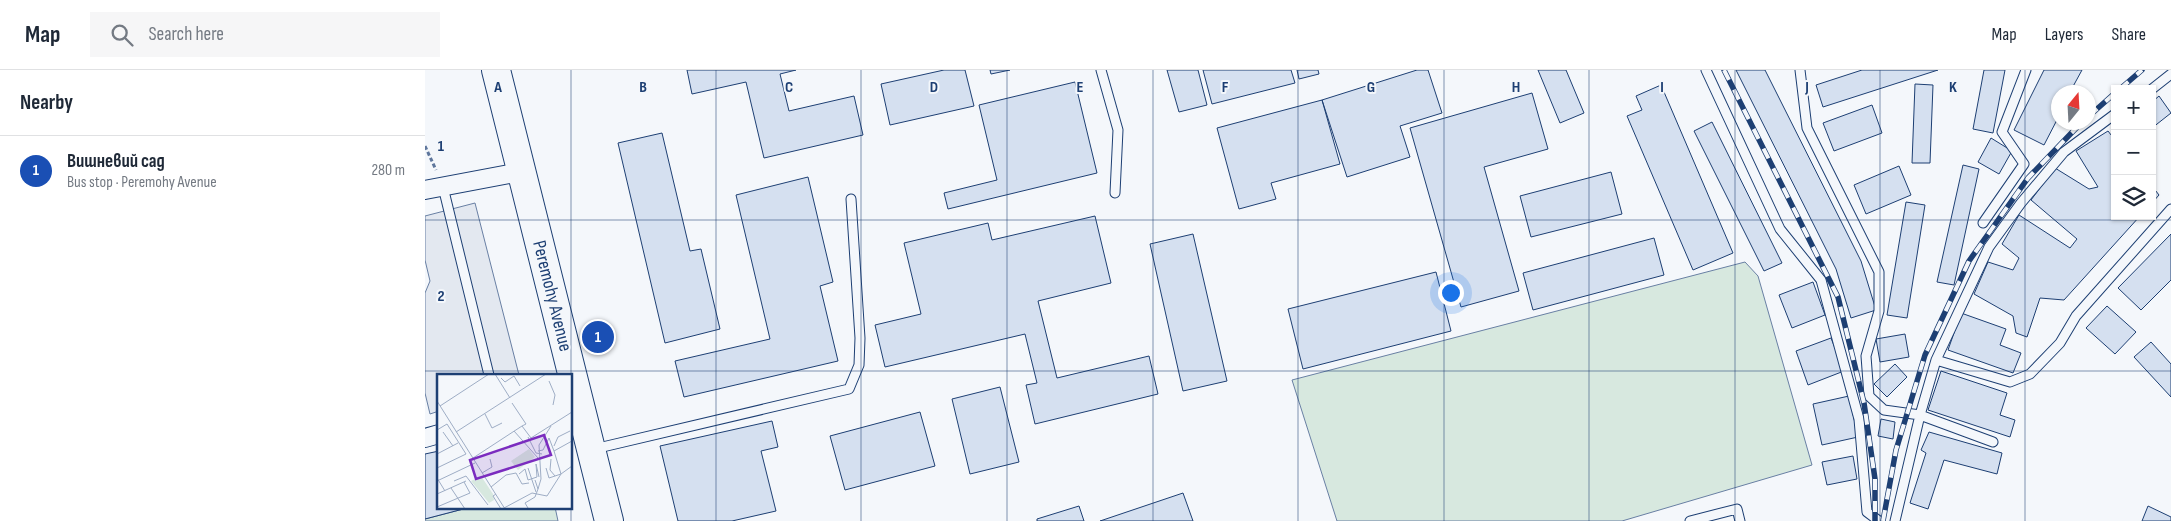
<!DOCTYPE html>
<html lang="en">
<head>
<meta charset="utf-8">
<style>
	body { margin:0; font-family:"Sofia Sans Condensed",sans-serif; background:#f6f6f7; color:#1f2937 }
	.controls { position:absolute; right:15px; top:15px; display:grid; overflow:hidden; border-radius:0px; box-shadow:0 1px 4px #0004 }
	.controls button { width:45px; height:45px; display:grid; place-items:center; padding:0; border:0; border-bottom:1px solid #e0e1e3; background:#fff; color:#1f2937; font:25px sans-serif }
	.compass { position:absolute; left:1626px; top:15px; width:45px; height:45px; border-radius:50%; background:#fff; box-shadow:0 1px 4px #0004; rotate:18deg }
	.you { position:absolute; left:1025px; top:222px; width:18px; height:18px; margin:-12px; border:4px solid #fff; border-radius:50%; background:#1a73e8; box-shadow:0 0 0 8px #1a73e833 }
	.badge { display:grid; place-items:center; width:32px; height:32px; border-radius:50%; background:#db2777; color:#fff; font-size:16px; font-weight:700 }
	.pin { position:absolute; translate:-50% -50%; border:2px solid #fff; box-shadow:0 1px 5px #0006 }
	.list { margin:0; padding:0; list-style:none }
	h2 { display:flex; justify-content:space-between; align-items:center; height:65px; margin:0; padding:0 20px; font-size:21px }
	h2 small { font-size:16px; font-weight:400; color:#747a83 }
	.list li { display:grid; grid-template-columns:32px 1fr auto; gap:15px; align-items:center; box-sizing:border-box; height:70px; padding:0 20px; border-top:1px solid #e0e1e3 }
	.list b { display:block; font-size:19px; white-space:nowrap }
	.list p { margin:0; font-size:16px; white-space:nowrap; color:#747a83 }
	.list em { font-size:16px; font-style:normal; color:#747a83 }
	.icon { flex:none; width:28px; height:28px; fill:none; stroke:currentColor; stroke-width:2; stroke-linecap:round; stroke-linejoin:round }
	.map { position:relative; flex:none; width:1746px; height:451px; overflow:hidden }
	header { display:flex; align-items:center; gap:30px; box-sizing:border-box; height:70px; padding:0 25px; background:#fff; border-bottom:1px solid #e0e1e3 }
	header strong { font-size:24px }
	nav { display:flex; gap:28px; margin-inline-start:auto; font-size:18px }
	.search { width:350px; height:45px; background:#f6f6f7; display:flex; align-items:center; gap:12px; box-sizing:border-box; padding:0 18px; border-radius:0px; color:#747a83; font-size:19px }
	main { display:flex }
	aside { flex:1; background:#fff }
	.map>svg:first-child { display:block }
</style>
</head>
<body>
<header>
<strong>Map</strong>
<div class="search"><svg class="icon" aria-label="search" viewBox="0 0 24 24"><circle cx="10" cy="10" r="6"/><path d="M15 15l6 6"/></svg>Search here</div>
<nav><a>Map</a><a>Layers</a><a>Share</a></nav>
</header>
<main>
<aside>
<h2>Nearby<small></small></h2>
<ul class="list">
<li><span class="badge" style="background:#1a4fb4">1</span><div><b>Вишневий сад</b><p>Bus stop · Peremohy Avenue</p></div><em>280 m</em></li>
</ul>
</aside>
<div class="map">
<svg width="1746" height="451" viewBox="0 0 1746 451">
	<rect width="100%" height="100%" fill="#f4f7fb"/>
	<!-- green -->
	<path fill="#d7e8df" stroke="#687fa3" d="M1320,192L1333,206L1387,395L1197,451H912L867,310Z
		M46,437H130L133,451H0V449Z"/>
	<!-- parking -->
	<path fill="#e3e8f0" stroke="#687fa3" d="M50,133L94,305H14V341L5,344L0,323V223L5,211L0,190V146Z"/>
	<!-- building -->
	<path fill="#d5e0f0" stroke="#1d3f73" d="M262,0H371L355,4L364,41L429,26L438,65L339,88L321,12L267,24Z
		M519,0H540L549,36L465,55L456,14Z
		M565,0H585L566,4Z
		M742,0H773L782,35L754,42Z
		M778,0H866L870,13L787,34Z
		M872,0H893L894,4L874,9Z
		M992,0H1003L1017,43L975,56L985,87L922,107L897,30Z
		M1113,0H1141L1159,43L1135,53Z
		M1311,0H1340L1436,191L1451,240L1426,248L1411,199Z
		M1437,0H1513L1398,37L1391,15Z
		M1559,0H1580L1568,63L1548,59Z
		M1619,0H1657L1645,22H1634V46L1619,75L1589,60Z
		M650,12L672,103L523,139L519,123L572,110L554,35Z
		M1490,14L1508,15L1505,93H1487Z
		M1236,15L1308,183L1268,200L1202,46L1217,40L1211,26Z
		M1107,23L1123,79L1059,97L1094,221L1036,237L985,58Z
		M1734,26L1746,43L1727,58V32Z
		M897,30L915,94L846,113L851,129L814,139L792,58Z
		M1447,35L1457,63L1409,81L1398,53Z
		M1287,52L1357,193L1339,201L1269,61Z
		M1683,61L1690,70V146H1715L1639,230L1615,228L1602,267L1591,263L1588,246L1549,224L1563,192L1588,200L1594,188L1577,174L1594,145L1645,178L1652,169L1606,130L1630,98L1664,119L1673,117L1651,81Z
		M237,63L265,181L276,179L295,259L240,273L193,73Z
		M1566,68L1587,81L1574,104L1553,92Z
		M1538,95L1554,99L1529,215L1512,212Z
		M1474,96L1486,125L1441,144L1429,115Z
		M1186,102L1197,144L1106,167L1095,126Z
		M383,107L408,212L395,216L413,291L259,327L250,291L345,269L311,125Z
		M1727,116L1734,125L1727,133Z
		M1481,132L1500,135L1482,248L1462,245Z
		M670,146L686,213L613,231L632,308L724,286L733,324L610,354L601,315L612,313L600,264L460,297L450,255L496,244L479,173L563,153L567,170Z
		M768,164L802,311L758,321L725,174Z
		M1746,164V210L1716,240L1693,218Z
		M1229,168L1239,205L1108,240L1098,203Z
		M1011,202L1026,261L878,299L863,239Z
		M1388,212L1400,245L1367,258L1354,225Z
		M1682,236L1711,262L1690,284L1661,258Z
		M1536,243L1581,259L1575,275L1596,283L1588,303L1523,280Z
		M1480,264L1484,287L1455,292L1451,269Z
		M1406,268L1419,301L1383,315L1371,281Z
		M1726,272L1746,294V327L1709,287Z
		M1470,294L1482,307L1462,327L1449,314Z
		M1516,301L1582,323L1575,345L1590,350L1585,367L1503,340Z
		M575,317L594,392L545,404L527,329Z
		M1424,326L1433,367L1397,375L1388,334Z
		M495,342L510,396L420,420L405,366Z
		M1456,349L1470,352L1468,369L1453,366Z
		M347,351L353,377L336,381L351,441L307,451H253L235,376Z
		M1504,362L1577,383L1572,404L1519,390L1503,439L1485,433L1501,383L1496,380Z
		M14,381V437L42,438L0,449V384Z
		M1428,386L1432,409L1402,415L1397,392Z
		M758,423L768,451H675Z
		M654,436L659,451H612V449Z
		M1723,436L1746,447V451H1717Z"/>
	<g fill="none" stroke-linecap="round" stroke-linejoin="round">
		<!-- service casing -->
		<g stroke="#1d3f73" stroke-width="11">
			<path id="service" d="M676,0L693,60L690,123
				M1281,0L1355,159L1396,210L1434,349L1442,442L1454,451
				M1375,0L1382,58L1454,202V241L1441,286L1444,326L1459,340L1495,345L1568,372
				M1727,19L1746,4
				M18,117L64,305
				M1558,153L1599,94L1577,62L1601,0
				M1511,290L1585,312L1605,304L1635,273L1651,246L1746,139
				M169,379L424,319L434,295L435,268L426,129
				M1265,451L1312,439L1315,451
				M1470,451L1495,345L1511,290L1564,177L1596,133L1639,82L1690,44"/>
		</g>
		<!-- minor casing -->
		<g stroke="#1d3f73" stroke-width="20">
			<path id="minor" d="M0,120L95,102
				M0,368L14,364"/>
		</g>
		<!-- primary casing -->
		<g stroke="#1d3f73" stroke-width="30">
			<path id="primary" d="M71,0L184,451"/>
		</g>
		<!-- path -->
		<path stroke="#5e769c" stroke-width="3" stroke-dasharray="4 2.5" stroke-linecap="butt" d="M0,76L11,100
			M162,269L186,264"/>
		<!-- service -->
		<use href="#service" stroke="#f4f7fb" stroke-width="9"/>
		<!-- minor -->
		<use href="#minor" stroke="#f4f7fb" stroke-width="18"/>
		<!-- primary -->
		<use href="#primary" stroke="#f4f7fb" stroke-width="28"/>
		<!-- rail casing -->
		<g stroke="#1d3f73" stroke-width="5.5">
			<path id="rail" d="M1299,0L1413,227L1439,333L1450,409V451
				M1695,19L1717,0
				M1664,46L1690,23
				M1458,451L1471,380L1500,285L1544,191L1603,108L1657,52"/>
		</g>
		<!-- rail -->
		<use href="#rail" stroke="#f4f7fb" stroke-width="4" stroke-dasharray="11" stroke-linecap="butt"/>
	</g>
	<!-- grid -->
	<path fill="none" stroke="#1d3f73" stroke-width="1" stroke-opacity="0.55" d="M146,0V305M291,0V451M436,0V451M582,0V451M728,0V451M873,0V451M1019,0V451M1164,0V451M1310,0V451M1455,0V451M1600,0V451M0,150H1746M0,301H1746M146,437V451"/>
	<g text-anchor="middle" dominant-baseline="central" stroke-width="4" stroke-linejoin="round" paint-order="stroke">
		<!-- street labels -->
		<g font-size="19" fill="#1d3f73" stroke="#f4f7fb">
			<text transform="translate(127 226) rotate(76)">Peremohy Avenue</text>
		</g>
	</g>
	<!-- overview -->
	<g transform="translate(12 304)">
		<rect width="135" height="135" fill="#f4f7fb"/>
		<path d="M92,75L98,83L81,96L74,87ZM44,102L56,120L57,126L52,129L34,107Z" fill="#d7e8df"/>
		<path fill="none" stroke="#9eadc5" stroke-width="1" d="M58,0L73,24M64,4L68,8L77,2L83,12M112,7L118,21L116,31M0,27L68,135M75,29L89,50L85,52M3,32L52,0M48,40L55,54L65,49M0,56L10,50L29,80L0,94M77,57L101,84M6,58L16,72M19,58L109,0M91,63L99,79L105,80M117,72L121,63L133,57M101,77L106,76L112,64L117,77M0,80L21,69M36,84L85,52L94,64L135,38M114,85L113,96L118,102M91,94L99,118M109,94L112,104L124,100L117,77L135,67M45,99L55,93L53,85M82,100L88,95L91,106L100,103L99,90L102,103M0,104L8,117M0,107L38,89M17,107L29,102L51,131M54,113L69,101L79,99L85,110L92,109M14,114L28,135M101,115L104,105L102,71L114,52M0,120L29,107M59,120L56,122L64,135M0,133L33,119L27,108M67,134L95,119L110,122L124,100L135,92M91,134L88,129L98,123L101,115L98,106"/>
		<path fill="#7b2cbf" fill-opacity="0.15" stroke="#7b2cbf" stroke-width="2.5" d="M107,61L114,81L39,105L33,86Z"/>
		<rect width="135" height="135" fill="none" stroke="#1d3f73" stroke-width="2.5"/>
	</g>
	<g font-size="16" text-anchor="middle" font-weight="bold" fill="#1d3f73" stroke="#f4f7fb" stroke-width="4" stroke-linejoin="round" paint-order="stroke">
		<text x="73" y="22">A</text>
		<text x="218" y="22">B</text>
		<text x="364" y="22">C</text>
		<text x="509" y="22">D</text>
		<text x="655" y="22">E</text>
		<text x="800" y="22">F</text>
		<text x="946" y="22">G</text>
		<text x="1091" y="22">H</text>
		<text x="1237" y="22">I</text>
		<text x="1382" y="22">J</text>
		<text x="1528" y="22">K</text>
		<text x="16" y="81">1</text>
		<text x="16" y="231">2</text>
	</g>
</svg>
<div class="controls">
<button>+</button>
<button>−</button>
<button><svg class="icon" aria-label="layers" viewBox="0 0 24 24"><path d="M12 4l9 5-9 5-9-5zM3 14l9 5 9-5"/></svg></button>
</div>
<svg class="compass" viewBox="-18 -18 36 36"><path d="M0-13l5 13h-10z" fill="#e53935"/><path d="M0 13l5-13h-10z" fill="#747a83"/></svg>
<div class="you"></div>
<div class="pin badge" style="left:173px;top:267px;background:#1a4fb4">1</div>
</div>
</main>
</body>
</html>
